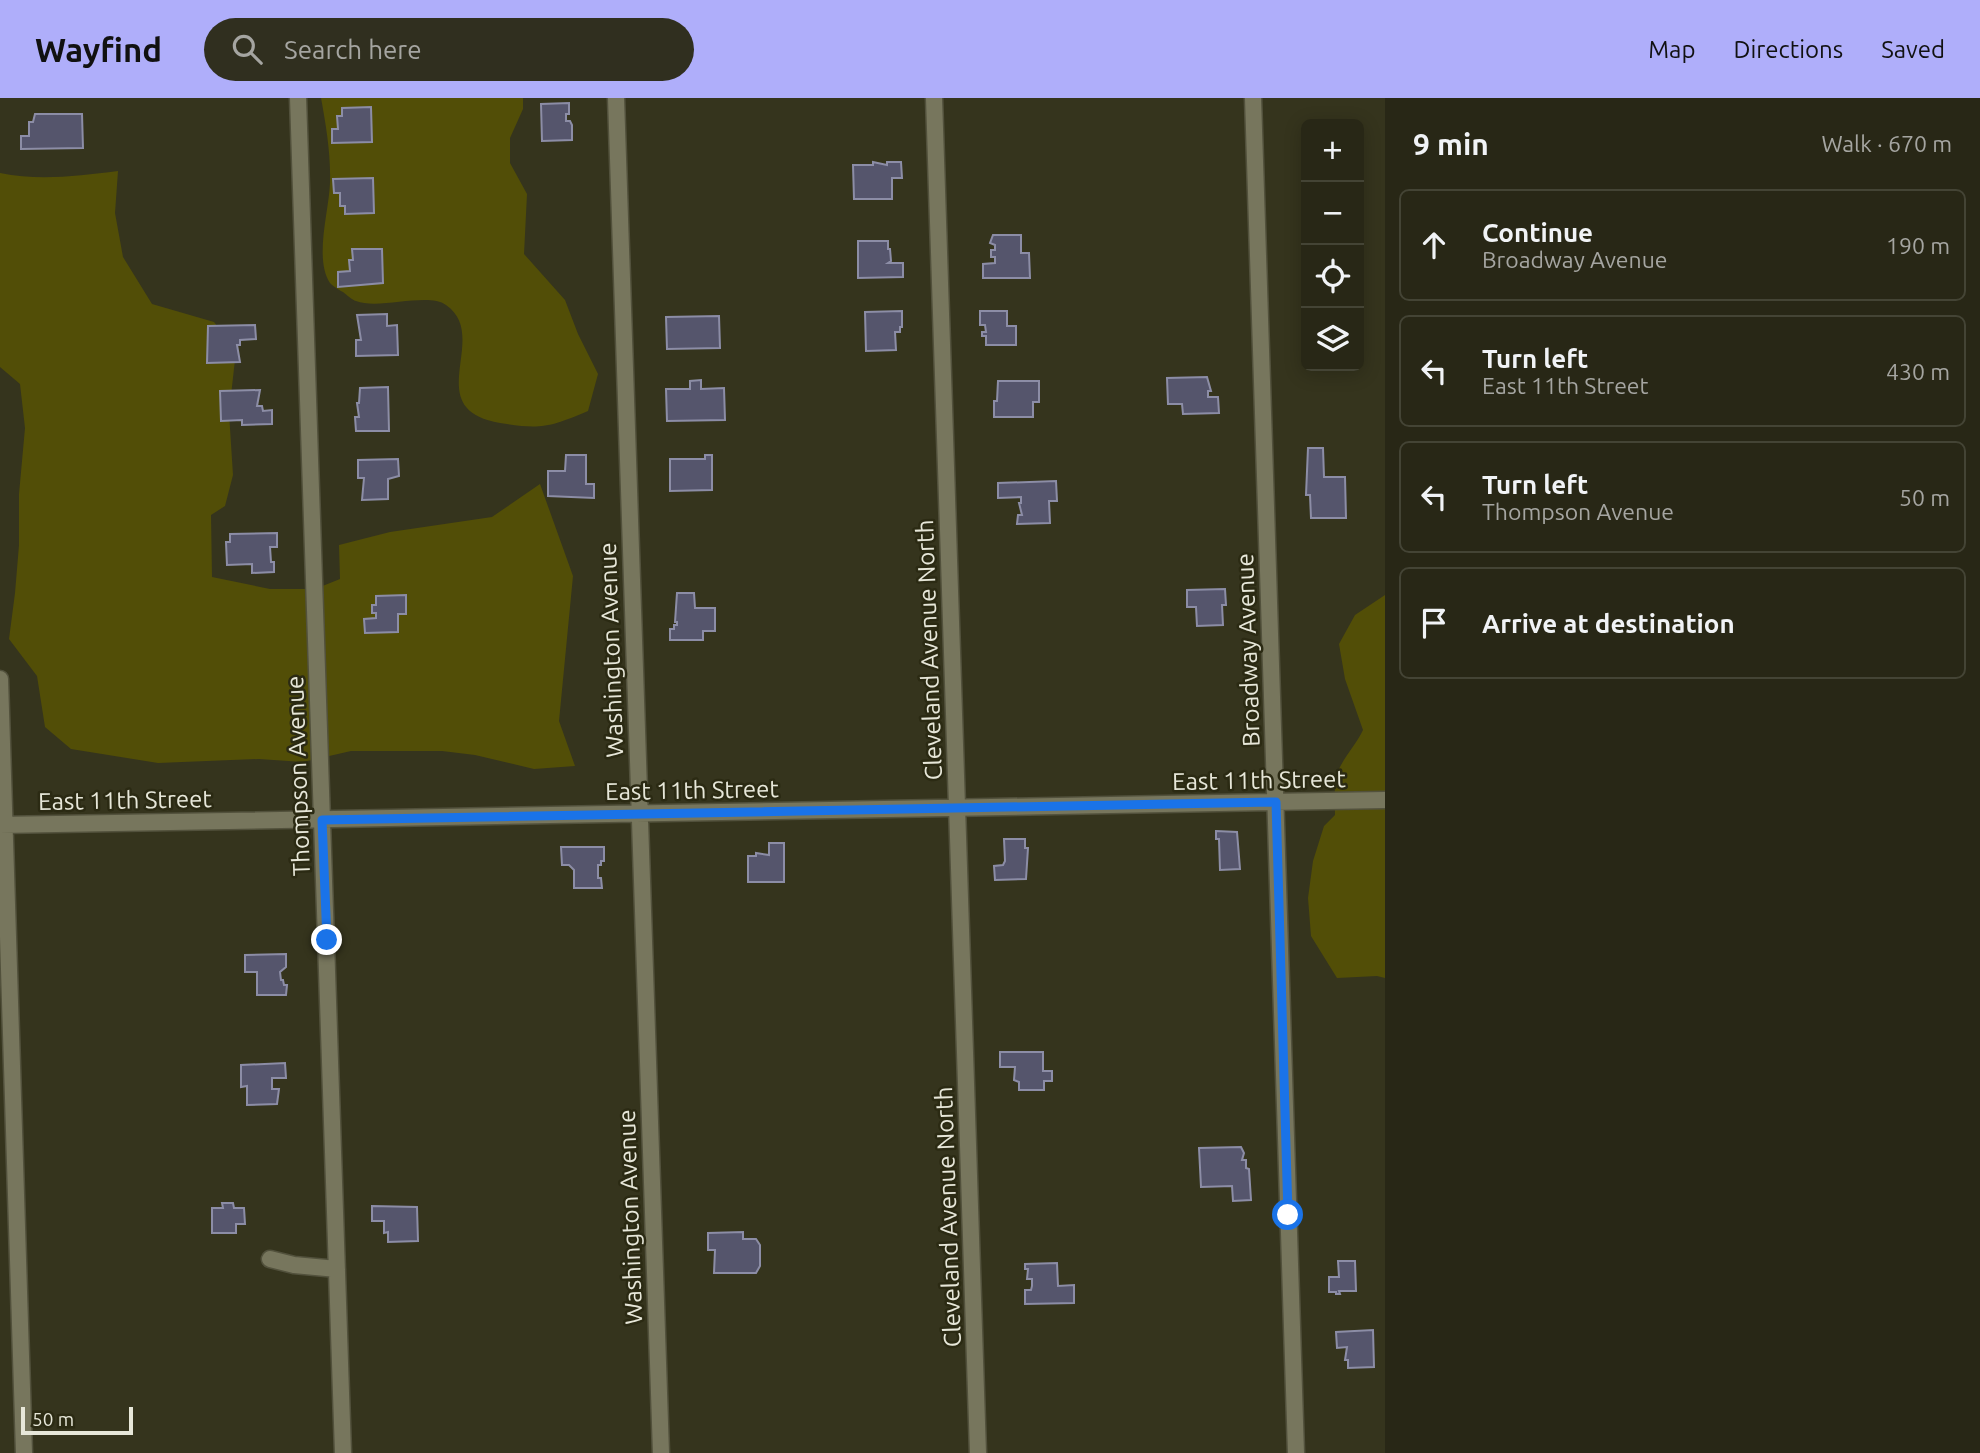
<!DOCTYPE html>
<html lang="en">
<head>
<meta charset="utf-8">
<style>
	body { margin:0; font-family:Ubuntu,sans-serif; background:#302f1f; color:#f1f3f6 }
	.controls { position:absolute; right:21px; top:21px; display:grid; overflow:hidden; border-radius:10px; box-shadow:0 4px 18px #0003 }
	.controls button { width:63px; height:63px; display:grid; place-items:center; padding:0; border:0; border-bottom:2px solid #444435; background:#282716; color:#f1f3f6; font:35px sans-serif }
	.scale { position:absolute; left:21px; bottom:18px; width:112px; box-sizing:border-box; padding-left:7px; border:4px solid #e7e7d9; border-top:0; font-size:19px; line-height:24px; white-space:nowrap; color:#e7e7d9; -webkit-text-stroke:5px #2b2a13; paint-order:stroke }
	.stop { position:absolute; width:21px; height:21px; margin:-16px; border:5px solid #1a73e8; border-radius:50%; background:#fff }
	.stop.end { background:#1a73e8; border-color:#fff; box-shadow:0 2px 7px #0008 }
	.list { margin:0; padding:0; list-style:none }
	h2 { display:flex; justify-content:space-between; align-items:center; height:91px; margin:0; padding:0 28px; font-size:30px }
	h2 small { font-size:23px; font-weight:400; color:#a5a5a1 }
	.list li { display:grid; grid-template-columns:46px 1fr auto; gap:21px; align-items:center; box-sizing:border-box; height:112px; margin:0 14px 14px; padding:0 14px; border:2px solid #444435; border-radius:10px }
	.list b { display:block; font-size:26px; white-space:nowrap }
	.list p { margin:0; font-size:23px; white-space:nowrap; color:#a5a5a1 }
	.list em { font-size:23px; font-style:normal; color:#a5a5a1 }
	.icon { flex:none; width:38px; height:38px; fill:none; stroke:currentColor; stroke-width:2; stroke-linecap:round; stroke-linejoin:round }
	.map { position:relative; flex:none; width:1385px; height:1355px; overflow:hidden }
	header { display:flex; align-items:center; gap:42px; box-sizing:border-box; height:98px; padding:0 35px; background:#afaefa; color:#111 }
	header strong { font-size:33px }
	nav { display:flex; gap:38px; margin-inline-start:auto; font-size:24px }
	.search { width:490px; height:63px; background:#302f1f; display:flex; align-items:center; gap:18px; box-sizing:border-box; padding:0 24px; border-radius:38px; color:#a5a5a1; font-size:26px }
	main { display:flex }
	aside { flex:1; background:#282716 }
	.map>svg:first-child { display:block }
</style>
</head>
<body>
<header>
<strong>Wayfind</strong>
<div class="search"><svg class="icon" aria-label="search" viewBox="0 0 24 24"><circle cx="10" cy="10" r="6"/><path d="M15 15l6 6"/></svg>Search here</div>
<nav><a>Map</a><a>Directions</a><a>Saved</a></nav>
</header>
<main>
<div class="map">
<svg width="1385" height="1355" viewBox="0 0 1385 1355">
	<rect width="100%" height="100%" fill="#35341d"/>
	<!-- green -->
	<path fill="#524e07" d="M321,0H523V11L510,40V65L527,96L524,156L565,202L578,236L598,276L588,313C550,329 541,332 500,325C418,311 492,239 446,207C428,194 379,212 356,203C352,202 347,197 343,194C339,192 333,188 330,185C314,161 329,113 330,85C331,57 326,27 321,0Z
		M118,73L115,115L123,159L152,206L214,224L236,253L229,315L233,377L225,408L211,417L212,479L270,491H315L340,481L339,447L390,434L492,419L540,386L573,478L559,623L575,668L534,671L475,657L442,653H351L303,664L259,661L158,665L71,651L45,629L37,578L9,541L15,495L19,447V396L25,330L20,286L0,269V75C39,83 78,78 118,73Z
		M1385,497V880L1377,878L1337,880L1311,838L1308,800L1313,763L1324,728L1335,717C1335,702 1333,686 1339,671C1345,658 1357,645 1363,632L1345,581L1339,546L1355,517Z"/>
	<!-- building -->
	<path fill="#55556c" stroke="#8c8da6" stroke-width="2" d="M569,5V16H566V23H570L572,27V42L542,43L541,6Z
		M371,9L372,44L332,45V31H338L337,18H342V10Z
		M35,16H82L83,50L21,51V38H29V24H33Z
		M873,64L887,67V64H901L902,80H892V101H854L853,67H873Z
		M373,80L374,115L345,116V108H340V95H334L333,81Z
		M993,137H1021V155H1029L1030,180H983V166L995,165V159H991V152H995V147L990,145Z
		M858,143H888V151H890L891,163L888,165H903V179L858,180Z
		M352,151H382L383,185L338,189V174L350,173L349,162H353Z
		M902,213V229H900V234H895L896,252L866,253L865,214Z
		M980,213H1007V228H1016V247H986V238H982V234H986L985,227H980Z
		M387,216V228L397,227L398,257L356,258V242H361L357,217Z
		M719,218L720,250L667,251L666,219Z
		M255,227L256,241L240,242V247H237L240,264L207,265L208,228Z
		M1207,279L1211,293H1208V299H1218L1219,315L1183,316L1182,306H1168L1167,280Z
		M701,282V291L724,290L725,322L667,323L666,291H690V283Z
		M998,283H1039V304H1033V319H994V303H997Z
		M388,289L389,333H356L355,319H359L357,305H359L360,290Z
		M260,292L257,308H262L263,313L272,312V326L242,327V322L221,323L220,293Z
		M1308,350H1323L1324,379H1345L1346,420H1311L1310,397H1306Z
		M566,357H586V386H594V400L548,398V373H565Z
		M705,357H712V392L670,393V361H705Z
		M398,361L399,378L388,381V401L362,402L364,380H358V362Z
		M1056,383L1057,403H1049L1050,425L1017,426L1018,417H1022L1019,405H1021V399L998,400V385Z
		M277,435V449H270L271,464H274V474L252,475V466L227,467L226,444H230V436Z
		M1225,491L1226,507H1222L1223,527L1197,528L1196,509H1187V492Z
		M677,495H694L695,510H715V533H703V542H670V531H674V527H677V524H675Z
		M406,497V516H398V534L365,535L364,521L376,520V515H372V507H376V498Z
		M1216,733L1237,734L1240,771L1220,772L1219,741H1216Z
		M1004,741H1025V750H1028L1026,781L995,782L994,768L1003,767L1005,763Z
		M769,745H784V784H748V758H756V755L769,757Z
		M561,749H604V763H601V767H598V780H601L602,790H574V772L569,767H562Z
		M286,856V869L280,874L281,882H283L284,887H287L286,897H257V874H245V857Z
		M1000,954H1043V973H1052V983H1044V992H1019V984L1014,982L1015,969H1000Z
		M285,965L286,980H272V991H279L277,1006L247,1007V988L241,989V967Z
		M1241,1049L1244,1055L1242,1062H1246V1070L1249,1071L1251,1102L1233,1103L1232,1088L1201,1089L1199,1050Z
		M222,1105H233L234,1110H244L245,1126H236V1135H212V1110H223Z
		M372,1108L417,1109L418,1143L388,1144V1134L384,1135V1123H372Z
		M743,1134V1141H756L760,1147V1168L756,1175H714L715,1152H708V1135Z
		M1338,1163H1355L1356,1193H1339L1340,1196H1336V1194H1329V1179H1339Z
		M1057,1165L1058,1188L1074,1187V1205L1025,1206V1192H1031L1032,1188V1181H1027L1028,1171H1025V1166Z
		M1373,1232L1374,1269L1348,1270V1262H1345L1347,1249L1337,1250L1336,1234Z"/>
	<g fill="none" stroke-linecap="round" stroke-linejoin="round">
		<!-- minor casing -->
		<g stroke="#52513c" stroke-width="19">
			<path id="minor" d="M298,0L343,1355
				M616,0L661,1355
				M934,0L978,1355
				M1253,0L1296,1355
				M0,581L24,1355
				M0,727L1385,702
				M270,1161L294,1167L337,1171"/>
		</g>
		<!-- minor -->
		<use href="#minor" stroke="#77765d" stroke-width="16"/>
	</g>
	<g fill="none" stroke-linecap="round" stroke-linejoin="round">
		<!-- route -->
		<path stroke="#1a73e8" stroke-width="9" d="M327,842L322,722L1276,704L1288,1117"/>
	</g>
	<g text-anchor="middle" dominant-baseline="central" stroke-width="5" stroke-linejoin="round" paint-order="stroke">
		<!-- street labels -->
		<g font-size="24" fill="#e7e7d9" stroke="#2b2a13">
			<text transform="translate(611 552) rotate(-92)">Washington Avenue</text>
			<text transform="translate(929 552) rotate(-92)">Cleveland Avenue North</text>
			<text transform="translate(1248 552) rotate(-92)">Broadway Avenue</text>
			<text transform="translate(298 678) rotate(-92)">Thompson Avenue</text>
			<text transform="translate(1259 682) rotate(-1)">East 11th Street</text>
			<text transform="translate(692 692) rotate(-1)">East 11th Street</text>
			<text transform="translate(125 702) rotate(-1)">East 11th Street</text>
			<text transform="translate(630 1119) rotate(-92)">Washington Avenue</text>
			<text transform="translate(948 1119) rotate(-92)">Cleveland Avenue North</text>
		</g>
	</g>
</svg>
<div class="controls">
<button>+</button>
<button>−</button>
<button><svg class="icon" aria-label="locate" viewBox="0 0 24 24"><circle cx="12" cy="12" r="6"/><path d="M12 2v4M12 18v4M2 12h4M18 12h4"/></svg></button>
<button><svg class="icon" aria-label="layers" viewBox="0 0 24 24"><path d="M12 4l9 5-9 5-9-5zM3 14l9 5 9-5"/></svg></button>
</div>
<div class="scale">50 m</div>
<div class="stop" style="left:1288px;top:1117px"></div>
<div class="stop end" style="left:327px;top:842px"></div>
</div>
<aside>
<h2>9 min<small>Walk · 670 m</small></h2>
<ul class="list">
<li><svg class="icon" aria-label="ahead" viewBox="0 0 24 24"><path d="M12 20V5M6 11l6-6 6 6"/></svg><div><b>Continue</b><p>Broadway Avenue</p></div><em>190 m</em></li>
<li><svg class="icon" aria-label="left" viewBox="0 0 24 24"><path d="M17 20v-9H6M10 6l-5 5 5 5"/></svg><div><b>Turn left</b><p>East 11th Street</p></div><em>430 m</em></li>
<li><svg class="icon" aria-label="left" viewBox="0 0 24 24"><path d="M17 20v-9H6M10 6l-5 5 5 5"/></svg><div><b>Turn left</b><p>Thompson Avenue</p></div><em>50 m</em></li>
<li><svg class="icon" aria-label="arrive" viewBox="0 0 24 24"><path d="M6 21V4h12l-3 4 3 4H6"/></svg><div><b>Arrive at destination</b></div></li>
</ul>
</aside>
</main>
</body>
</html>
